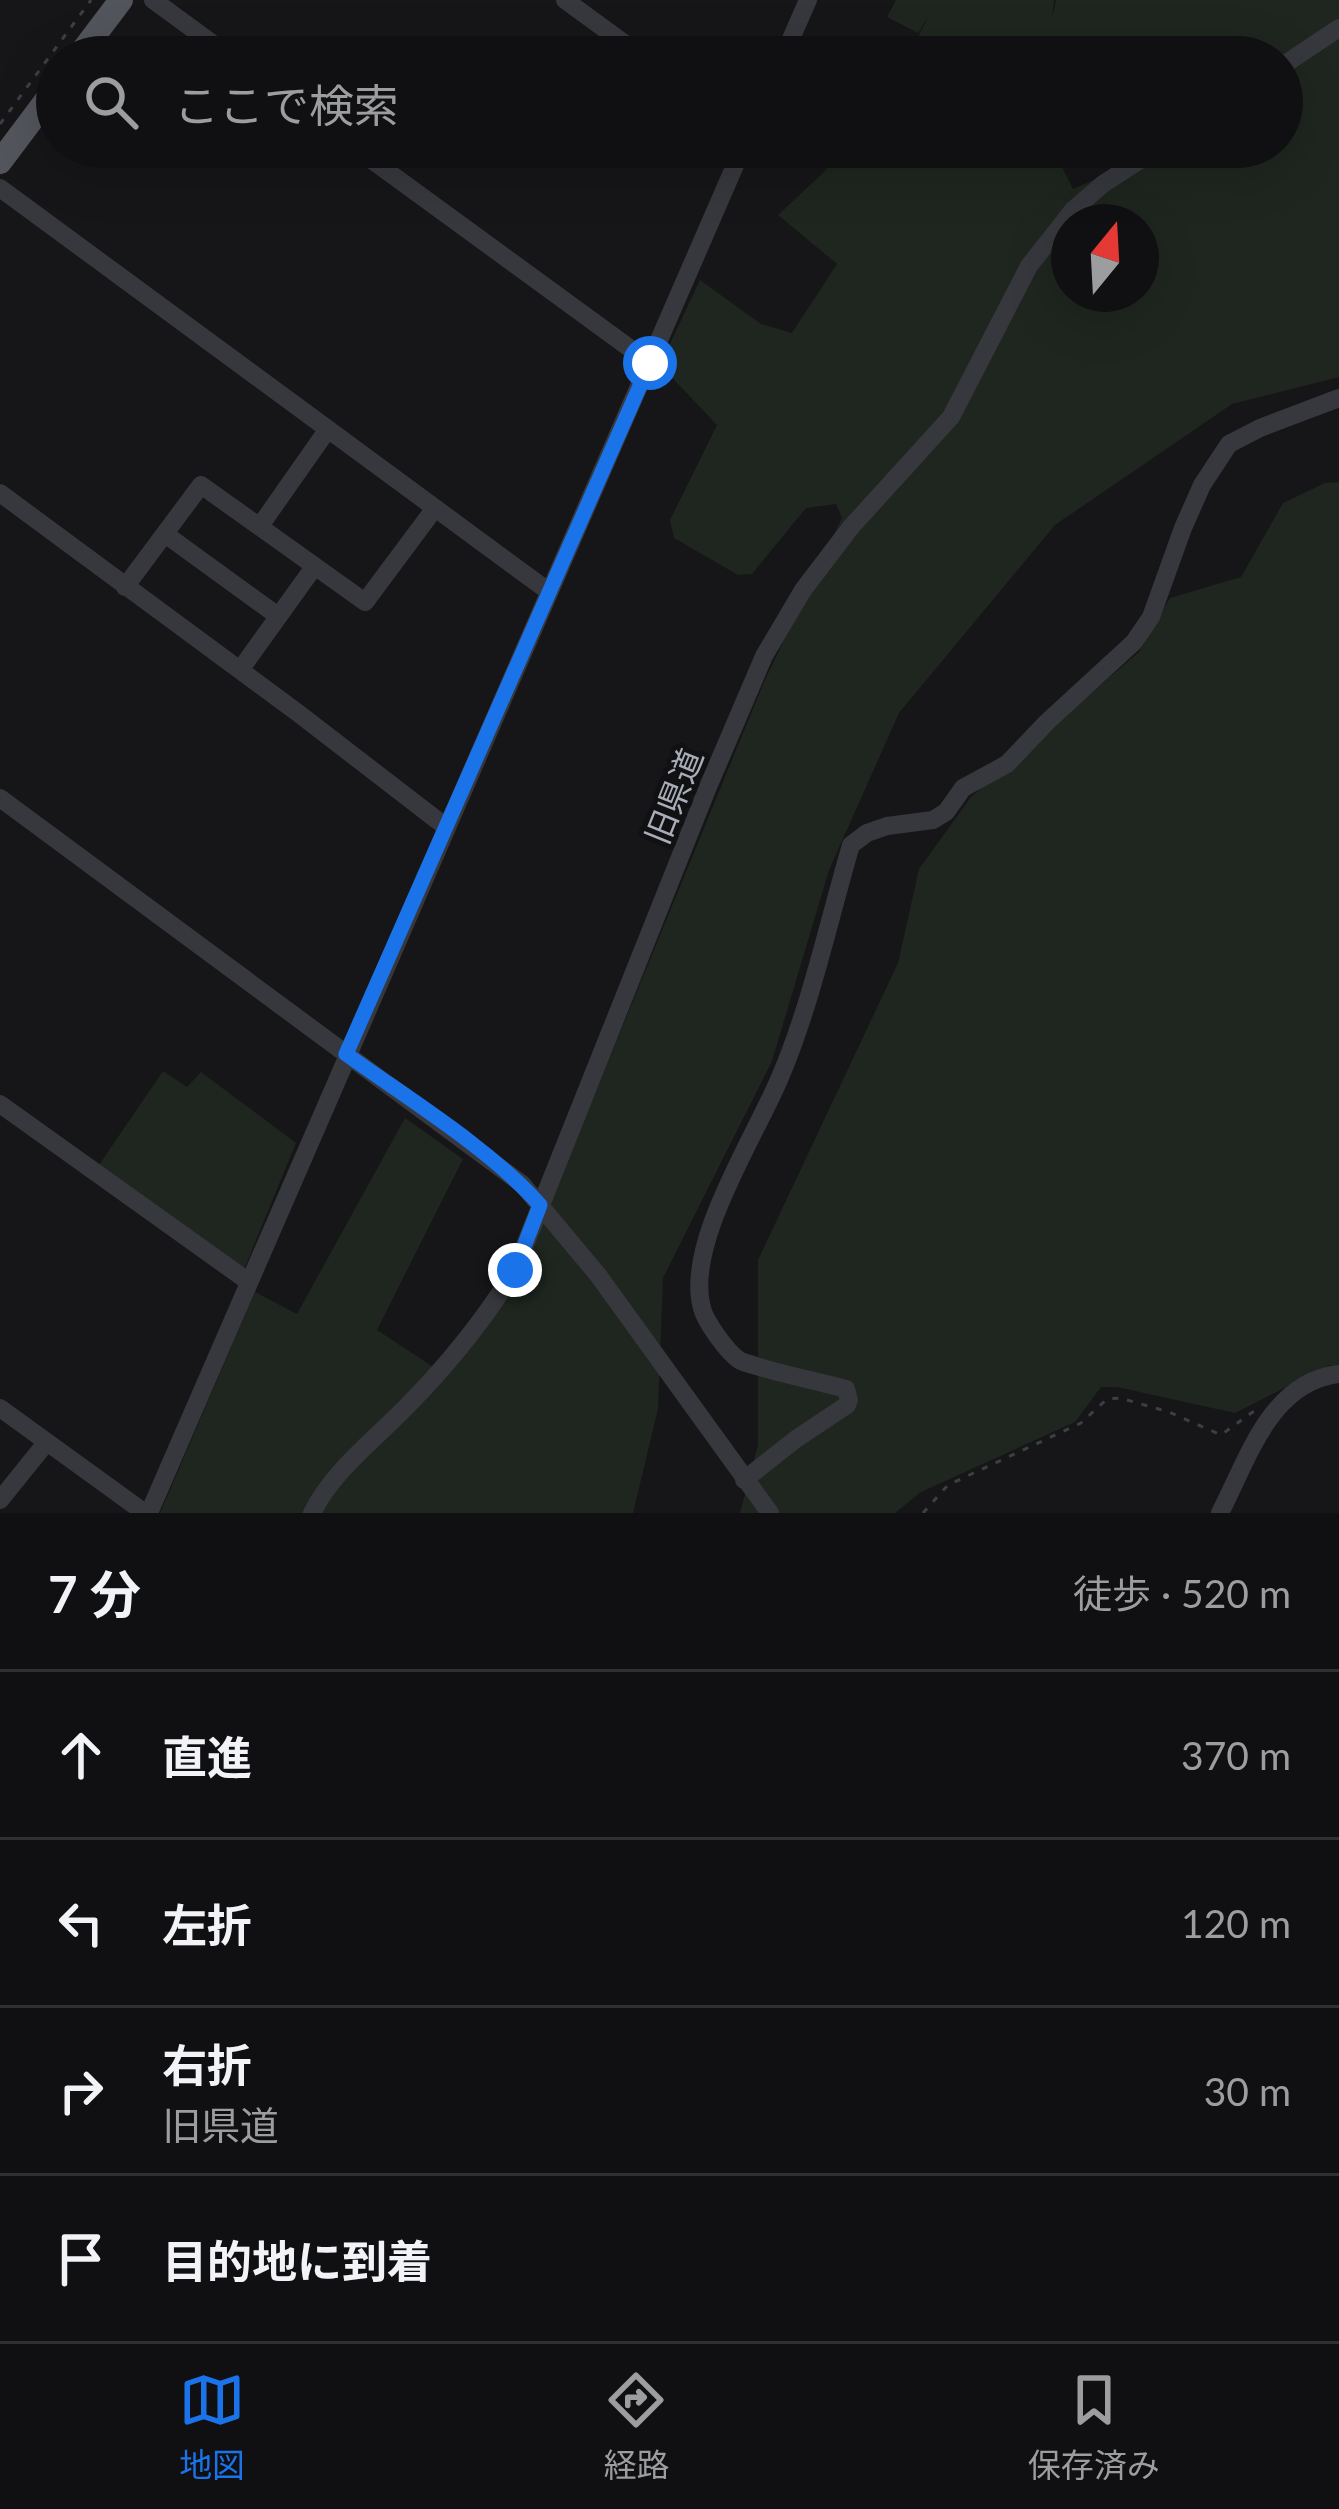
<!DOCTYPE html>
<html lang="ja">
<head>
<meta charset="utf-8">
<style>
	body { margin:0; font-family:Lato,"Noto Sans JP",sans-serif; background:#1e1e20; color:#f1f3f6 }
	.compass { position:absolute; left:1051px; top:204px; width:108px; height:108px; border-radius:50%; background:#101012; box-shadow:0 12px 48px #0002; rotate:18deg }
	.stop { position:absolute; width:36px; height:36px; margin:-27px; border:9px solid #1a73e8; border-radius:50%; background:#fff }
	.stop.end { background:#1a73e8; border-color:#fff; box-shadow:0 3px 12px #0008 }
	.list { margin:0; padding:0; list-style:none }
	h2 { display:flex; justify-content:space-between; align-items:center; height:156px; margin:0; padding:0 48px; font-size:51px }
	h2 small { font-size:39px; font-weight:400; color:#9c9d9f }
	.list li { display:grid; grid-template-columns:78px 1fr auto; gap:36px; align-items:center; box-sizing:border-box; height:168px; padding:0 48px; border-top:3px solid #303032 }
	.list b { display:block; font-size:45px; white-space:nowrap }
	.list p { margin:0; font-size:39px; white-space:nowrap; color:#9c9d9f }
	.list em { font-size:39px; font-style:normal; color:#9c9d9f }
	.icon { flex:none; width:66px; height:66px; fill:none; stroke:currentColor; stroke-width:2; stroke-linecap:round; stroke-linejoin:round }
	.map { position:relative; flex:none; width:1339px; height:1513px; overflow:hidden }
	.search { position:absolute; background:#101012; box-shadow:0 12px 48px #0002; left:36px; right:36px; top:36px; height:132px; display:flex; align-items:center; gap:30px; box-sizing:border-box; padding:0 42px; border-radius:66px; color:#9c9d9f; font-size:45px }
	.sheet { height:828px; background:#101012 }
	nav { display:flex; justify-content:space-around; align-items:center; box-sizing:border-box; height:168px; border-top:3px solid #303032; background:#101012; font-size:33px; color:#9c9d9f }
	nav a { display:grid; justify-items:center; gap:6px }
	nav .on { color:#1a73e8 }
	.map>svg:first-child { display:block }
</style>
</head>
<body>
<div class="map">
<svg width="1339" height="1513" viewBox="0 0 1339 1513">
	<rect width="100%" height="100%" fill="#161618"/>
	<!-- green -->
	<path fill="#1e261f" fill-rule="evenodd" d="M896,0H1054L1052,19L1056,0H1339V19L1282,57H1047V47L1045,57H901L919,35L929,15L918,33L887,17Z
		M1339,38V377L1232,404L1055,525L899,713L829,870L772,1061L663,1278L658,1409L633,1513H160L255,1292L297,1314L405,1118L463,1159L377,1330L447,1376L520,1276L764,682L842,518L836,504L806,508L752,574L738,575L674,538L670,520L717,425L660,365L700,280L761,324L792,333L837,264L778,215L826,170L832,147H1052L1073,189L1168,147H1282V75ZM1069,222H1141V294H1069Z
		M1339,482V1369L1330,1365L1235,1413L1117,1387H1101L1075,1422L921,1492L895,1513H740L758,1445V1260L898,963L919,869L971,797L1139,652L1170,598L1241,577L1283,503L1325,483Z
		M163,1071L187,1087L201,1072L296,1143L245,1267L240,1268L99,1165Z"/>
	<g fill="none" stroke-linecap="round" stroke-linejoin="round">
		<!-- path -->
		<path stroke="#3d3f44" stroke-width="3" stroke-dasharray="6 9" stroke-linecap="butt" d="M0,124L91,0
			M923,1513L948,1485L1081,1423L1107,1399L1120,1398L1169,1412L1221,1435L1254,1411"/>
		<!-- minor -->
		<path stroke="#37383d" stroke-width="18" d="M153,0L231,57
			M565,0L643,57
			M783,57L808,0
			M1282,66L1339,28
			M354,147L650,363
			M0,188L548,591
			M0,493L298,713L446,827
			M260,526L328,429
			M165,534L278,616
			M125,587L201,485L365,602L435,508
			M240,670L314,567
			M0,798L522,1184L598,1275L770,1513
			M0,1104L249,1282
			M0,1408L145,1513
			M744,1480L796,1439L847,1405L849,1400L846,1389C816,1381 786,1375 756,1366C751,1364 744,1363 739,1360C727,1352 705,1321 702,1308C684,1244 757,1134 781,1075C811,1004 829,920 851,845L867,833L887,826L933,820L946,812L963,788L1007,764L1047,722L1134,642L1151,617L1183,528L1202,485L1229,444L1260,428L1339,398
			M0,1500L46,1443
			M149,1513L743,147
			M312,1513C334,1469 377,1438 411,1402C452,1360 484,1320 515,1270L708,787L764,656L803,590L851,527L951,417L1029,266L1073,210L1103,184L1160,147
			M1220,1513C1248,1459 1270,1382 1339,1374"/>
		<!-- major -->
		<path stroke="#53555c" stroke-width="24" d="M78,57L121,0
			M0,162L57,86"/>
	</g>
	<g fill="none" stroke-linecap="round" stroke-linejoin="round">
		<!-- route -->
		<path stroke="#1a73e8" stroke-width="15" d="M515,1270L540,1205C489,1148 410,1100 346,1054L650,363"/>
	</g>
	<g text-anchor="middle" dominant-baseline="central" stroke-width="10" stroke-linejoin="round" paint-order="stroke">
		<!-- street labels -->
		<g font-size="33" fill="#a8adb8" stroke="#111113">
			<text transform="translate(673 796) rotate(-68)">旧県道</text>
		</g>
	</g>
</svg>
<svg class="compass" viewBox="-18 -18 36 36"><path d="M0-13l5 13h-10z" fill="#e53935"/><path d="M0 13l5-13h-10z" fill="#9c9d9f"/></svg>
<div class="stop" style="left:650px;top:363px"></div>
<div class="stop end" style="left:515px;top:1270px"></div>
<div class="search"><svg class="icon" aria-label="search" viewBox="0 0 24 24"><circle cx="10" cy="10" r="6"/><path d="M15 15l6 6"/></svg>ここで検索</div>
</div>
<section class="sheet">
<h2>7 分<small>徒歩 · 520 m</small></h2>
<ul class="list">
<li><svg class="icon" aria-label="ahead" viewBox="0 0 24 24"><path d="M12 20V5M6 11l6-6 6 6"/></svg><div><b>直進</b></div><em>370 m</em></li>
<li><svg class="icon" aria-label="left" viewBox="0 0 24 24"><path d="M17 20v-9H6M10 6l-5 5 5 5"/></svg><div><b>左折</b></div><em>120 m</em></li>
<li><svg class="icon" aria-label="right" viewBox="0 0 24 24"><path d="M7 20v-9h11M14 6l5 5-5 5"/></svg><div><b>右折</b><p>旧県道</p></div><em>30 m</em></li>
<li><svg class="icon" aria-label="arrive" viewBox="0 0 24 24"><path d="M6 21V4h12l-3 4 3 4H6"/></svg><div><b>目的地に到着</b></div></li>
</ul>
</section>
<nav>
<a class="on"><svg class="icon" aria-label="map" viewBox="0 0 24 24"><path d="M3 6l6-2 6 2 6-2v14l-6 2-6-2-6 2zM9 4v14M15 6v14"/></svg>地図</a>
<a><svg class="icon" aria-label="directions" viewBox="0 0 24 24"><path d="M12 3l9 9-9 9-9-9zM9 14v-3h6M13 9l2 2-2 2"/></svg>経路</a>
<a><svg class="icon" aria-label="saved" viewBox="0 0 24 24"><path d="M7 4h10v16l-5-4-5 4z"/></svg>保存済み</a>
</nav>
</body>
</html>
